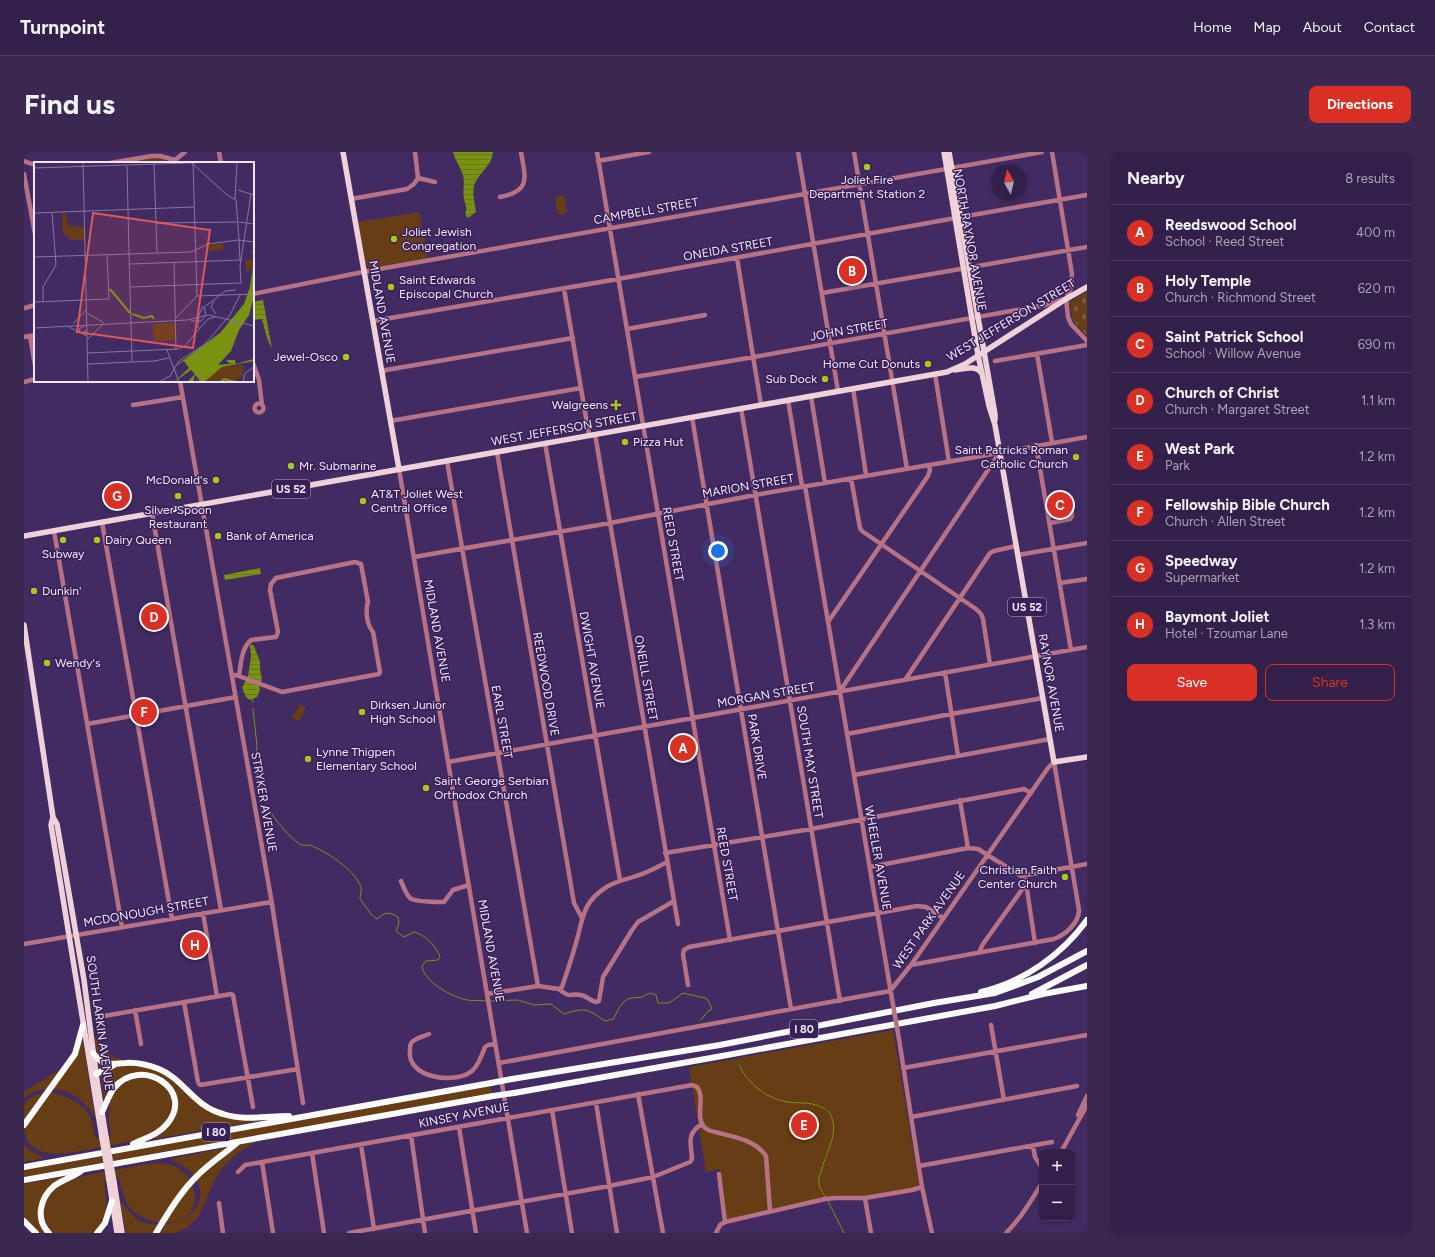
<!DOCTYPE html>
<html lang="en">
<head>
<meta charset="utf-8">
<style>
	body { margin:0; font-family:Figtree,sans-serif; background:#3a2851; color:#f1f3f6 }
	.controls { position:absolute; right:12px; bottom:12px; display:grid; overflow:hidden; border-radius:8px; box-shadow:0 2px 6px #0003 }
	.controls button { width:36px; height:36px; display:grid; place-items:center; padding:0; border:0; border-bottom:1px solid #4d3e62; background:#32204a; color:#f1f3f6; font:20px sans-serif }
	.compass { position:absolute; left:967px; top:12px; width:36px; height:36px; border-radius:50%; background:#32204a; box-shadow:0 2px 6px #0003; rotate:352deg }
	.you { position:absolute; left:694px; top:399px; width:14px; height:14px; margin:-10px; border:3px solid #fff; border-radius:50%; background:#1a73e8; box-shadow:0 0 0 6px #1a73e833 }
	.badge { display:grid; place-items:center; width:26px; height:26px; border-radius:50%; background:#d93025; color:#fff; font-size:13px; font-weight:700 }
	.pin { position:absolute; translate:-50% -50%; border:2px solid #fff; box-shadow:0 1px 4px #0006 }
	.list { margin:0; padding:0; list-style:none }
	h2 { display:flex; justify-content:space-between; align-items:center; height:52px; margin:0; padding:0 16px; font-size:17px }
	h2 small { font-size:13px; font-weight:400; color:#a8a3b5 }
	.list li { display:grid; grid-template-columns:26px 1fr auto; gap:12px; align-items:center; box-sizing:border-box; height:56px; padding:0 16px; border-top:1px solid #4d3e62 }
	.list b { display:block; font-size:15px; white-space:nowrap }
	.list p { margin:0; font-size:13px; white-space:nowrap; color:#a8a3b5 }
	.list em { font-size:13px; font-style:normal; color:#a8a3b5 }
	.actions { display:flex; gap:8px; padding:12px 16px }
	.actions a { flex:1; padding:9px 0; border:1px solid #d93025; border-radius:8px; text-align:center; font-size:14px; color:#d93025 }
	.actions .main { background:#d93025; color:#fff }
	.map { position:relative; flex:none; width:1063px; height:1081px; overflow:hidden; border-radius:8px }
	header { display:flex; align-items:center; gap:24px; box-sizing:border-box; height:56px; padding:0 20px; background:#32204a; border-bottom:1px solid #4d3e62 }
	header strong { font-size:19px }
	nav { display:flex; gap:22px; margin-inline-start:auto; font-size:14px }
	.intro { display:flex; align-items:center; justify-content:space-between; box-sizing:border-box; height:96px; padding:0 24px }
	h1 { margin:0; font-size:28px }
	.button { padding:10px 18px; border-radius:8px; background:#d93025; color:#fff; font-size:14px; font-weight:700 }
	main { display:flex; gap:24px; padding:0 24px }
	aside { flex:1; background:#32204a; border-radius:8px; box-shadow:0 2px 6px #0003 }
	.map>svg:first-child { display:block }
</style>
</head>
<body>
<header>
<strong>Turnpoint</strong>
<nav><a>Home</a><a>Map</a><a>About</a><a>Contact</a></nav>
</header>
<div class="intro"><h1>Find us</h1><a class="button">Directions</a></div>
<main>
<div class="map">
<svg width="1063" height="1081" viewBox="0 0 1063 1081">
	<defs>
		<pattern id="cemetery-stones" width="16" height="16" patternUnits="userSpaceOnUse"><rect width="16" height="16" fill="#663d14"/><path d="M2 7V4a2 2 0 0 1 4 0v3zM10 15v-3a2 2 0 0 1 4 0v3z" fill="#7c5937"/></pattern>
		<pattern id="water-rules" width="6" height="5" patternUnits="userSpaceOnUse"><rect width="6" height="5" fill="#799311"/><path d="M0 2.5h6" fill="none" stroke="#687825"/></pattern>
	</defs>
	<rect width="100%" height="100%" fill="#422b62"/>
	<!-- green -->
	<path fill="#663d14" d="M130,5L140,7L145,11H118L117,8Z
		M540,43L543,61L534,63L531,45Z
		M395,60L404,106L346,116L342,113L334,70Z
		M276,552L282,556L275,569L268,566Z
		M869,878L895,1032L889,1036L843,1044H831L784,1051L703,1068L696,1017L682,1020L665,915Z
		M70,884L80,898L90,905L136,919L147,927L168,947L182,957L244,967L124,988L150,965C149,956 150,945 148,937C144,921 122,921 109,922L81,949Z
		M57,891H59L71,966C68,961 65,955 60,951C44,935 18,931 0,946V940C19,926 49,916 57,891Z
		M117,925C147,925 160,960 134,978C127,982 118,986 111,988C102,991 91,992 81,994C63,997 42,1004 24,1001C16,1000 8,996 3,989C0,981 0,964 0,953C15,930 52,943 65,963C69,970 70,979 72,987L87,984C82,956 84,931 117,925Z
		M467,934L468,942L0,1025V1017L336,958L340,956Z
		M232,990L211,1003L198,1016L192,1025L175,1064L164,1075L151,1081H102L96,1049C103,1055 107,1064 117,1070C155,1081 196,1054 166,1019C160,1013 152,1011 146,1007Z
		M0,992L5,998L21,1006L0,1010Z
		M139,1011C152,1013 163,1019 168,1032C185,1075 127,1081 105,1055C99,1046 97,1036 95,1026L80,1029C83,1048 85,1068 68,1081H30C22,1075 18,1066 20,1057C25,1026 67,1023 91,1018C107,1015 123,1011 139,1011Z
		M43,1024L17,1049L22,1081H15L0,1067V1032Z"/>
	<!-- cemetery -->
	<path fill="url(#cemetery-stones)" d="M1063,139V184L1049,169L1045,150Z"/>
	<!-- water -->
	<path fill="url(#water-rules)" d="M429,0H469C468,14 454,21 450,34C448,42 451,51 452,60L444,66L441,62C444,56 441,53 440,47C438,38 442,29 438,21C436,14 431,8 429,0Z
		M239,148L248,197L243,186L238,167L229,168V150Z
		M236,416L237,422L201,428L200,423Z
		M227,492L230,494L236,510V516L238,528L235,533L236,538L233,545L226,548L222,545L218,536L224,524L227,504L226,494Z"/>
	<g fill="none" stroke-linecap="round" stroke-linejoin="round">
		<!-- stream -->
		<path stroke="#799311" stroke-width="1" d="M228,547L229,550
			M229,557L233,594L232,607L234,629L237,635L242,638L241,641L238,646L243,650
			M244,655C247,664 267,687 276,692C278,694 282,693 285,693C301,698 331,718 337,735C338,738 336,743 336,747L347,762L353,767L360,762L366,761L374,765L375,771L372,779L380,785L390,780C402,783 412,794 416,805L414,808L402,809L398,814C400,830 428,845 443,848C449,849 456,848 462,849
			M467,849L494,848L510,853L527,852L540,862C561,855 564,857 581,869L589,867C594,860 597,848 607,846C610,845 615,846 617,845C624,843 624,839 632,843L634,851H645L659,841L681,846L684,848L688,857L684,859L677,868
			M715,913C724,932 743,947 764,950C777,952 789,949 801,957
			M802,1045C796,1038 794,1033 795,1024C798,1019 798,1015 800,1010C806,994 816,973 804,959
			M804,1049L820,1081"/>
		<!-- minor -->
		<path stroke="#b87286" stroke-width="4.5" d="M195,0L197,11
			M573,0L706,788
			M774,0L814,239
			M830,0L883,317
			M1028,0L1048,122L1047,136L1042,147
			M151,8L161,0
			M0,9L11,13
			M574,9L625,0
			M86,11L128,4H136L151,8
			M0,22L11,82
			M394,26L411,30
			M476,45C508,39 501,25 497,0
			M327,47L383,37L390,32L394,26L391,0
			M713,106L737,253
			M540,137L565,283
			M798,141L1063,95
			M229,142L344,119L1018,0
			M1042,147L1044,165L1047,172L1063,189
			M1,156L11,153
			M349,169L594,127L937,65L1063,43
			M603,177L681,163
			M6,184L11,213
			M0,185L11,183
			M1013,202L1028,290
			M971,209L1063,193
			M229,211L235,228L238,253
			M358,221L362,218L549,186
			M911,222L925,310
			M611,225L730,205L1021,153L1040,147
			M156,229L247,746L279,951
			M0,230L11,227
			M829,236L842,323
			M787,244L801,331
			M764,248L778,334
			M230.5 256a4.5 4.5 0 1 1 9 0a4.5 4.5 0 1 1-9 0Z
			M109,253L159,245
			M717,256L816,849
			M668,265L767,857
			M366,269L557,236
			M571,282L654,772
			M521,291L596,728
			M1012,293L1047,498
			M473,300L550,751L558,766
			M423,309L514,834
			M375,317L503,1081
			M827,326L836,376L838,379L952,457L957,462L959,467L966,512
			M781,334L868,847
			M128,361L197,758
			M78,370L148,767
			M1026,371L1046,367L1048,364V360
			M30,379L98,775
			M994,403L1063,391
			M390,405L586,371L731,343L946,306L1063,285
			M1036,431L1063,427
			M804,470L904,324L906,318L905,314
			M921,520L934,604
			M208,524L212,523L258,540L355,522L356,520L349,480C343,473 341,459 344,450L337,412L331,410L252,426L247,432L246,438L254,480L252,485L227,488C217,497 217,512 215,524
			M881,528L966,401L970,399L992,394
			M816,539L976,300
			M63,572L212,545
			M823,582L927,562L1019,546
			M424,610L1063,495
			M830,623L1026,587
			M936,648L944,696
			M641,701L787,677L1000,637L1007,641
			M846,715L944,696L954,697L997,724L1063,712
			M1001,724L1011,791
			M377,729C379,734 382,742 386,746C391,750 413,750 420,750L429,738L445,733
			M179,761L193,844
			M0,792L247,750
			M955,800L959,792L1002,732
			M887,813L1030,787C1041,783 1055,771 1055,758L1030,610
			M664,833L659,802L660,798L665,795L893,754L902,755L919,766
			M535,837C547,847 545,841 557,843C562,844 567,849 572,850L575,849L579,825L608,778L614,770L650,749
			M463,842L514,834L535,837L538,835C543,820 548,806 552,791C559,767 558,751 581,736C591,729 601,728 612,724C623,721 633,715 643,710
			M160,850L174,930L176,933L274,917
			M111,858L117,892
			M80,864L207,842L209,843L229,955
			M967,873L980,948
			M405,882C400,884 393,886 389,889C386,892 386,894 386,898C382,926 431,933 448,919C454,914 458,903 461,895L464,893L471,892
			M875,887L898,1035L908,1081
			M475,911L866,839L887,813L1024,616L1030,610
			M879,916L1063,883
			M614,942L639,1081
			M572,951L593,1081
			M528,958L548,1081
			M1054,963L1063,944
			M887,965L1053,934
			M435,975L452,1081
			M387,983L401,1081
			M337,992L350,1077
			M1009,994L1011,1005L1018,1016
			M1037,1000L1063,953
			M288,1001L300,1081
			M238,1010L249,1081
			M895,1014L1028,990
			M214,1020L221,1013L238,1010L668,933L673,935C682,946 670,965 681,976C685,979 691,980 695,981C712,985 732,989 742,1004L746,1059
			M695,1022L701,1070
			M841,1046L847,1081
			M195,1051L199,1081
			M325,1081L585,1034L629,1025L666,1010L668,1007C667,990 662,982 678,972
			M692,1081L696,1073L701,1070L801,1047L811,1046H841L888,1038L898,1035
			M982,1081C997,1066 1007,1049 1018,1031"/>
		<!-- major -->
		<path stroke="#efd1d9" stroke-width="5.5" d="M319,0L375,317
			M920,0L954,203L965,254L971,273L1030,610L1063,605
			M925,0L971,262V268
			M931,218C940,217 953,212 958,222
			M0,384L923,220L941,212L1042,147L1063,135
			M0,473L29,665L27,673L78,986
			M29,665L33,672L60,828L73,929L82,985
			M85,1028L93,1081
			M90,1030L98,1081"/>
		<!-- highway -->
		<path stroke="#fafafa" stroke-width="6" d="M957,840C999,830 1038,803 1063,768
			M1008,842L1063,813
			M69,901C73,905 76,910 81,911C88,913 95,911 102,911C113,910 124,913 135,917C160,927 169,954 199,962C221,969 243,964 265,964
			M72,922L90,913
			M488,927L696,893L910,851L971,841L1014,825L1063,799
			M490,941L698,904L971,854L1019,842L1063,834
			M78,960C82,952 85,943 90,936C117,903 172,938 143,972C134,983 121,986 109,992
			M0,973L51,902L59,873
			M0,1015L467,931
			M0,1028L469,944
			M0,1069L12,1081
			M25,1081C11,1067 16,1046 30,1034C38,1028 49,1025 57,1019
			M73,1081L81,1071L88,1049
			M132,1081C144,1061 157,1039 174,1023C186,1011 200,1002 213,991"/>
		<!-- minor-bridge -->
		<path stroke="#b87286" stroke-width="4.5" d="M868,847L875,887"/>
		<!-- major-bridge -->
		<path stroke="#efd1d9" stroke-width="5.5" d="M82,985L90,1030
			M78,986L85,1028"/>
		<!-- highway-bridge -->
		<path stroke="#fafafa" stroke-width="6" d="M467,931L488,927
			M469,944L490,941"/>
	</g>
	<!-- markers -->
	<g fill="#a7c820" stroke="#382056" stroke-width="1.5">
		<circle cx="843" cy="15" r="4"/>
		<circle cx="370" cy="87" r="4"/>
		<circle cx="367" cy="135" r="4"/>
		<circle cx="322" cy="205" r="4"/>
		<circle cx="904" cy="212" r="4"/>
		<circle cx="801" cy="227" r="4"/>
		<path d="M590 247h4v4h4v4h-4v4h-4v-4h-4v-4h4z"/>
		<circle cx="601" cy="290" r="4"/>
		<circle cx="1052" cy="305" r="4"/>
		<circle cx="267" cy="314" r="4"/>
		<circle cx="192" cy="328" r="4"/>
		<circle cx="154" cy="344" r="4"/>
		<circle cx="339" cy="349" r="4"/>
		<circle cx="194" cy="384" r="4"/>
		<circle cx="39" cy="388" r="4"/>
		<circle cx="73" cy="388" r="4"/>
		<circle cx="10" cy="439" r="4"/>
		<circle cx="23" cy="511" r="4"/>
		<circle cx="338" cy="560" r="4"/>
		<circle cx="284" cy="607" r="4"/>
		<circle cx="402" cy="636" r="4"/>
		<circle cx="1041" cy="725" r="4"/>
	</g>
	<g text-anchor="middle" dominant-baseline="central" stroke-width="3" stroke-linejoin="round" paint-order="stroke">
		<!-- shield labels -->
		<g fill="#382056" stroke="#b7abca" stroke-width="1">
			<rect x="248" y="328" width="38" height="18" rx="3"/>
			<rect x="984" y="446" width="38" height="18" rx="3"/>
			<rect x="766" y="868" width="28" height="18" rx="3"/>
			<rect x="178" y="971" width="28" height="18" rx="3"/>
		</g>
		<g font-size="11" font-weight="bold" fill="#eee7fb">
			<text x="267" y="337">US 52</text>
			<text x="1003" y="455">US 52</text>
			<text x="780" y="877">I 80</text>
			<text x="192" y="980">I 80</text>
		</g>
		<!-- poi labels -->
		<g font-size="12" fill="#eee7fb" stroke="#382056" text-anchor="start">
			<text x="843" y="28" text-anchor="middle">Joliet Fire<tspan x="843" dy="14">Department Station 2</tspan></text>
			<text x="378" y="80">Joliet Jewish<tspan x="378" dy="14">Congregation</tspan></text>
			<text x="375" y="128">Saint Edwards<tspan x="375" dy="14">Episcopal Church</tspan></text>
			<text x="314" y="205" text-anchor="end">Jewel-Osco</text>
			<text x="896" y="212" text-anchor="end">Home Cut Donuts</text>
			<text x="793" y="227" text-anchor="end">Sub Dock</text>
			<text x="584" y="253" text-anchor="end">Walgreens</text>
			<text x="609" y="290">Pizza Hut</text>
			<text x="1044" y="298" text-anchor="end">Saint Patricks Roman<tspan x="1044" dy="14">Catholic Church</tspan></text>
			<text x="275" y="314">Mr. Submarine</text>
			<text x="184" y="328" text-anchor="end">McDonald's</text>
			<text x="347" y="342">AT&amp;T Joliet West<tspan x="347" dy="14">Central Office</tspan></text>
			<text x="154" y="358" text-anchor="middle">Silver Spoon<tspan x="154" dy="14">Restaurant</tspan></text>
			<text x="202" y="384">Bank of America</text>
			<text x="81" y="388">Dairy Queen</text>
			<text x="39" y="402" text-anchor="middle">Subway</text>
			<text x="18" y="439">Dunkin'</text>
			<text x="31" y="511">Wendy's</text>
			<text x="346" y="553">Dirksen Junior<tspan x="346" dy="14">High School</tspan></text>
			<text x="292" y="600">Lynne Thigpen<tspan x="292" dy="14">Elementary School</tspan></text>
			<text x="410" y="629">Saint George Serbian<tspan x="410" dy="14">Orthodox Church</tspan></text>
			<text x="1033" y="718" text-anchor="end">Christian Faith<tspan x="1033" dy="14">Center Church</tspan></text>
		</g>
		<!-- street labels -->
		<g font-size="12" fill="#eee7fb" stroke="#382056">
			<text transform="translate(622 59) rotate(-10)">CAMPBELL STREET</text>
			<text transform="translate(946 88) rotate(80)">NORTH RAYNOR AVENUE</text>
			<text transform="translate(704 97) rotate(-10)">ONEIDA STREET</text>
			<text transform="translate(358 160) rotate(80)">MIDLAND AVENUE</text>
			<text transform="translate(987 168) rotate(-31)">WEST JEFFERSON STREET</text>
			<text transform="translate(825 178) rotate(-10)">JOHN STREET</text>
			<text transform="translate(540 277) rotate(-10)">WEST JEFFERSON STREET</text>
			<text transform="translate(724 334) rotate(-10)">MARION STREET</text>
			<text transform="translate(649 392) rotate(80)">REED STREET</text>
			<text transform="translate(413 479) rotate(80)">MIDLAND AVENUE</text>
			<text transform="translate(568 508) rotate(80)">DWIGHT AVENUE</text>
			<text transform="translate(622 526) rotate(80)">ONEILL STREET</text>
			<text transform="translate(1027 531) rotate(80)">RAYNOR AVENUE</text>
			<text transform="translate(522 532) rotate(80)">REEDWOOD DRIVE</text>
			<text transform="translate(742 543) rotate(-10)">MORGAN STREET</text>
			<text transform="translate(478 570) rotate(80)">EARL STREET</text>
			<text transform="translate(733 595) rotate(81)">PARK DRIVE</text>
			<text transform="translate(786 610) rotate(81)">SOUTH MAY STREET</text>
			<text transform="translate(240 650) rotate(80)">STRYKER AVENUE</text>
			<text transform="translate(854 706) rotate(80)">WHEELER AVENUE</text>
			<text transform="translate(703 712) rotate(80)">REED STREET</text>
			<text transform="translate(122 760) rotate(-10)">MCDONOUGH STREET</text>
			<text transform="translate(905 768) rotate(-55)">WEST PARK AVENUE</text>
			<text transform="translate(467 799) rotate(80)">MIDLAND AVENUE</text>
			<text transform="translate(76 871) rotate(82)">SOUTH LARKIN AVENUE</text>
			<text transform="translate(440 963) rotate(-11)">KINSEY AVENUE</text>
		</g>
	</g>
	<!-- overview -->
	<g transform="translate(10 10)">
		<rect width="220" height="220" fill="#422b62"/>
		<path d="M28,50H31L35,64L50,65V78H35L34,73L29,72ZM218,80L220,98L218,106L212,110V98H218L219,91H217ZM141,161V178L120,179L118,162Z" fill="#663d14"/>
		<path d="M209,203V213L201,220H170L172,215L188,205Z" fill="#663d14"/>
		<path d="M189,81V88L173,89L171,86V84Z" fill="#663d14"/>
		<path d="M220,98V135L215,153L205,168L197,189L184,203L201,201H195L192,198H201L202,202L220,197V199L188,205L170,220H165V216L161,220L164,216L161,213L159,220H153L161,212L157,208L140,220L155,206L150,199L140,205L186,171L210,142L216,125Z" fill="#799311"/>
		<path fill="none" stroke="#799311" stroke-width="2" d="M76,127L96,151M98,152L110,156L118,154L120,157M186,220L190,217L202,220"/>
		<path fill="none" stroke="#87769f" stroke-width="1" d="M49,0L54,220M159,0L163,134L220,132M158,1L193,33L202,38L205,78M120,2L123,91M93,4L95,92M0,6L185,0M204,28L220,33M201,37L203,0M0,51L160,45M205,60L220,62M122,61L204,60M205,78L206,98M95,92L98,200M0,95L157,90L174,82L204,78L220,80M140,100L142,188M96,102L208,98M206,103L207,122M206,104L217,32M96,125L206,121M180,138L191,129L202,128M9,139V125L22,103L18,50M180,139L177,145L182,152M0,140L75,137L73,93M53,151L70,161M172,154L170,145L180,138M142,156L163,134M157,159H167L171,155M39,162L52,148M50,164L46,166L45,170L49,171L53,168M35,165L53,174M0,166L153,158L175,153L220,164M164,166L165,153L169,144M165,167L174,157L181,155M54,177L68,163M133,188L145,220M53,191L144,187L151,184L165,167M54,202L120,199L135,196M125,220L136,214L145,199L171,182L196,153L206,133M209,220L211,211L220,205"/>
		<path fill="#dc585d" fill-opacity="0.15" stroke="#dc585d" stroke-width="2" d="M59,51L176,68L159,186L43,170Z"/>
		<rect width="220" height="220" fill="none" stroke="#eee7fb" stroke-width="2"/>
	</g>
</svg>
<div class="controls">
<button>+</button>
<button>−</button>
</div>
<svg class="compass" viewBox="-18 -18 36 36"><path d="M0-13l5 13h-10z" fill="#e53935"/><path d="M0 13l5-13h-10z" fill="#a8a3b5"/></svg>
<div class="you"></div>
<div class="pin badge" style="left:659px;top:596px">A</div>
<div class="pin badge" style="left:828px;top:119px">B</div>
<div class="pin badge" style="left:1036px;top:353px">C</div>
<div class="pin badge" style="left:130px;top:465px">D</div>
<div class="pin badge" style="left:780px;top:973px">E</div>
<div class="pin badge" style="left:120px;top:560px">F</div>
<div class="pin badge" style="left:93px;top:344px">G</div>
<div class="pin badge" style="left:171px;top:793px">H</div>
</div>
<aside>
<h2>Nearby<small>8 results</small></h2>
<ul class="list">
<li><span class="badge">A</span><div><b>Reedswood School</b><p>School · Reed Street</p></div><em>400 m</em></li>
<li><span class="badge">B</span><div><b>Holy Temple</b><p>Church · Richmond Street</p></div><em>620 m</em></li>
<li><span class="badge">C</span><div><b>Saint Patrick School</b><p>School · Willow Avenue</p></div><em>690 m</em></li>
<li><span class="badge">D</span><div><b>Church of Christ</b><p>Church · Margaret Street</p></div><em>1.1 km</em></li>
<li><span class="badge">E</span><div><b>West Park</b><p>Park</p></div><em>1.2 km</em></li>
<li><span class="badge">F</span><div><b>Fellowship Bible Church</b><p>Church · Allen Street</p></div><em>1.2 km</em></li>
<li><span class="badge">G</span><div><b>Speedway</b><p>Supermarket</p></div><em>1.2 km</em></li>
<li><span class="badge">H</span><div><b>Baymont Joliet</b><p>Hotel · Tzoumar Lane</p></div><em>1.3 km</em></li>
</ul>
<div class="actions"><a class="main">Save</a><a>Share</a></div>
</aside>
</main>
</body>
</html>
